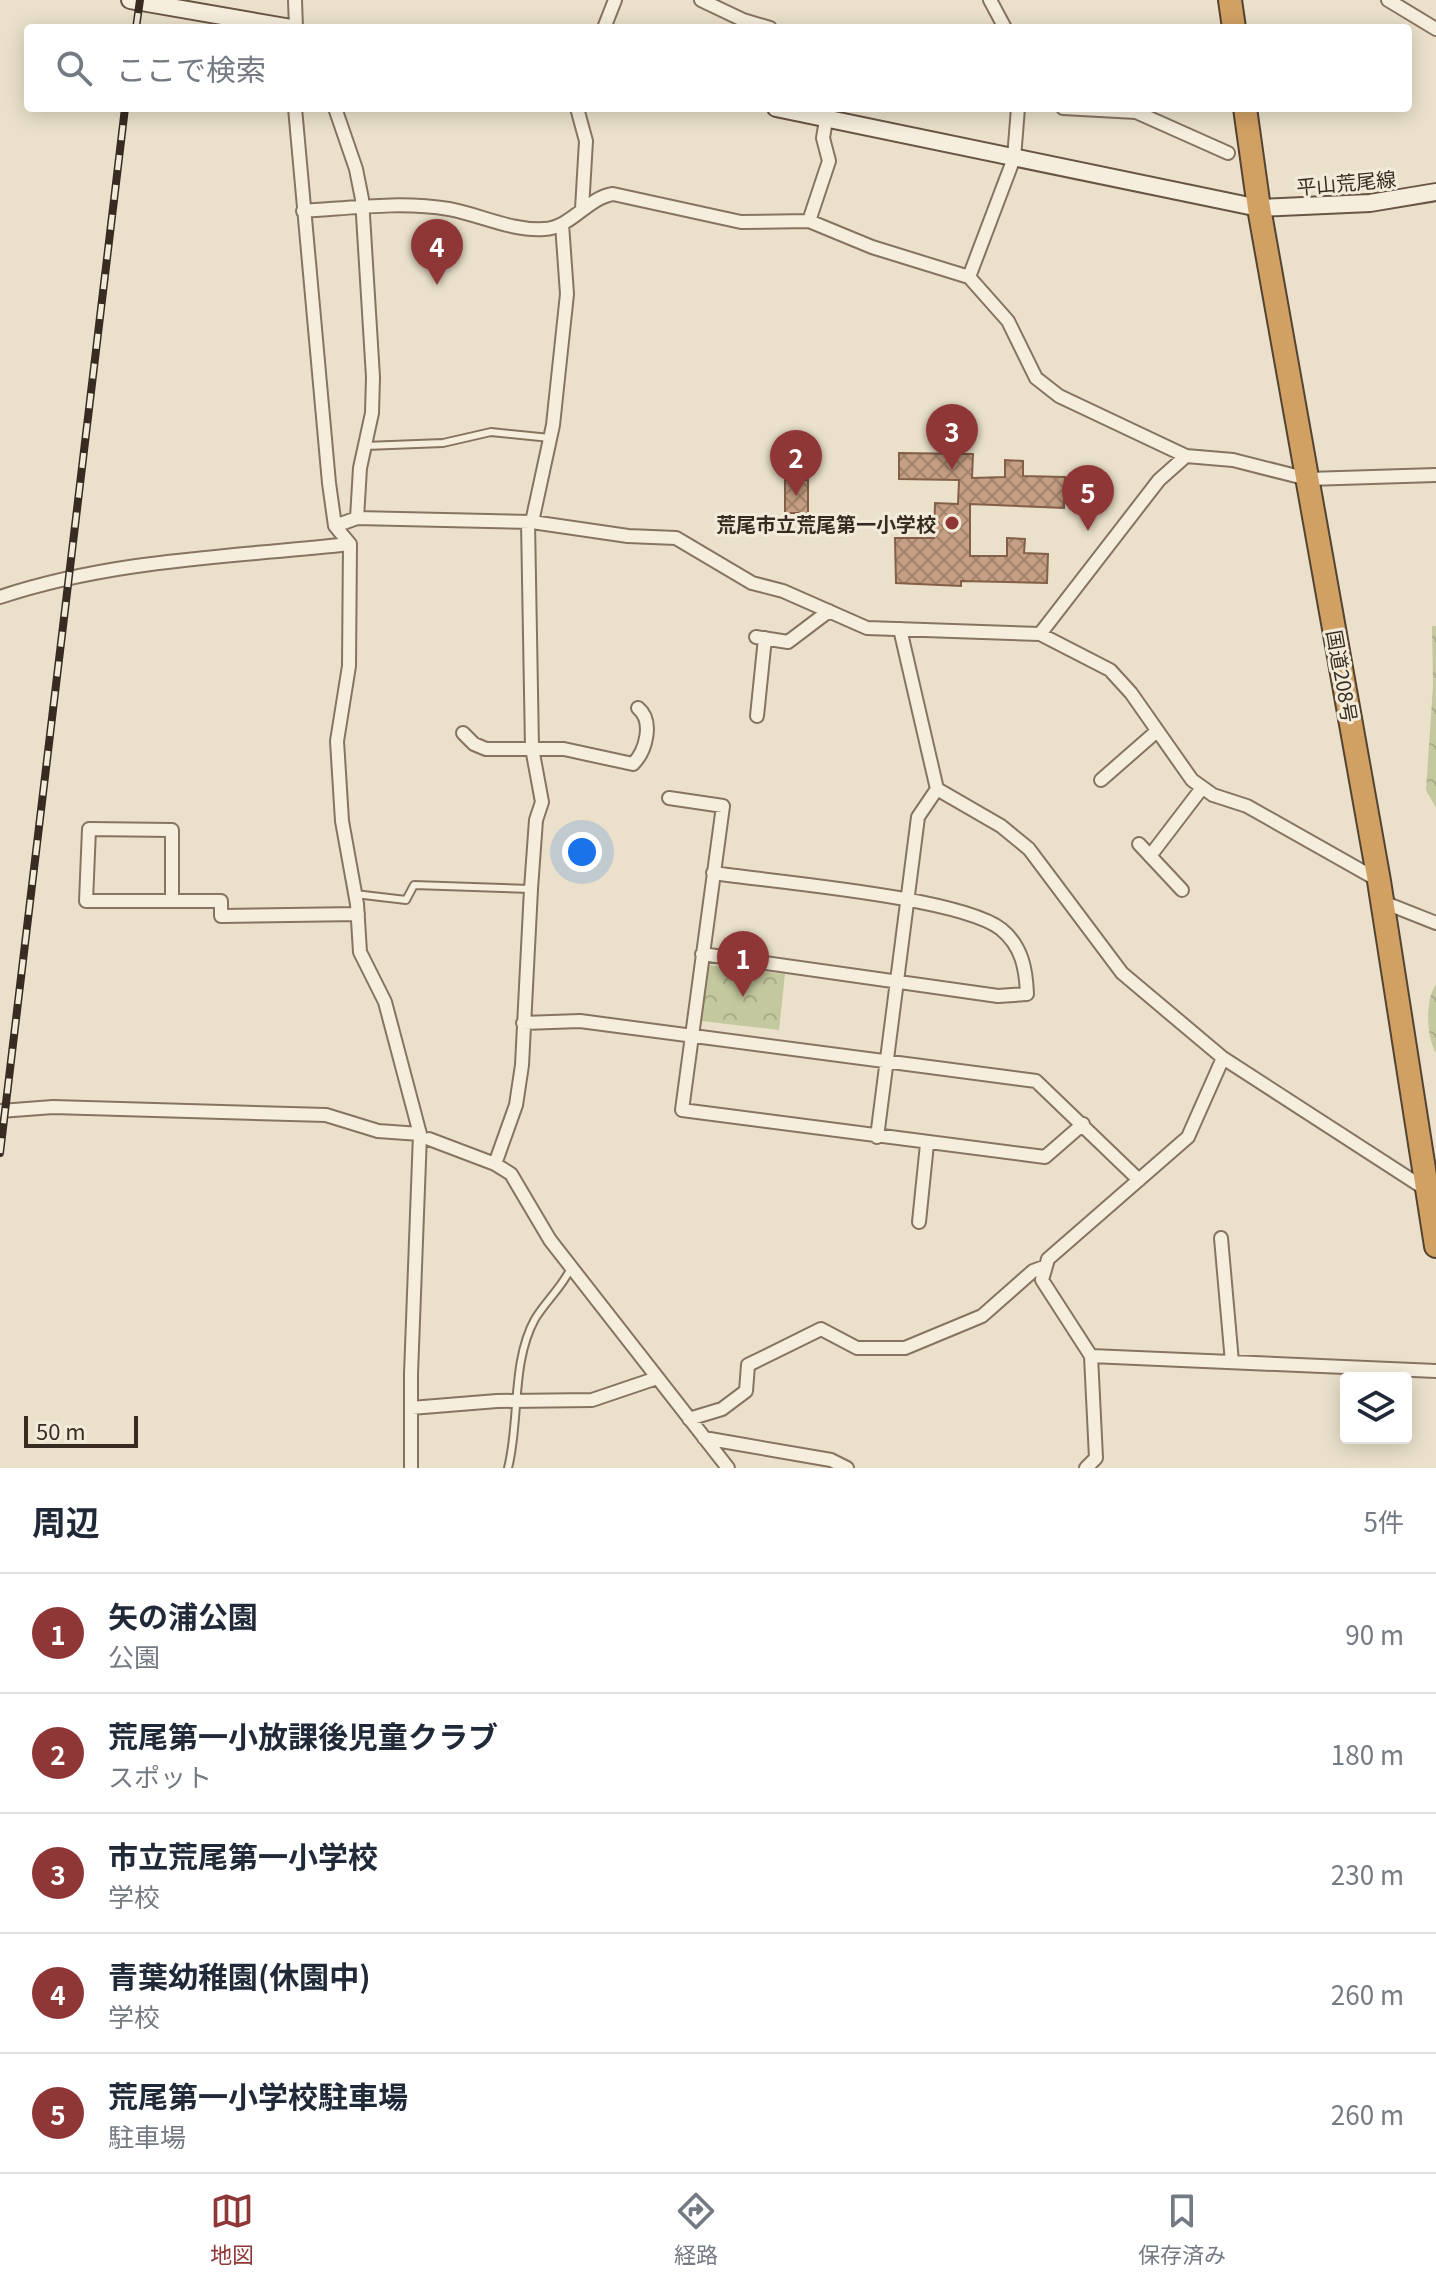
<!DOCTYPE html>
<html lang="ja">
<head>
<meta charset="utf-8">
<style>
	body { margin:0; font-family:Georgia,"Noto Sans JP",serif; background:#f6f6f7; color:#1f2937 }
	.controls { position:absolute; right:24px; bottom:24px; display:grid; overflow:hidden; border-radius:8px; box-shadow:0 4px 20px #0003 }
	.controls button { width:72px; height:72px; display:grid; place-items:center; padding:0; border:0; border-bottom:2px solid #e0e1e3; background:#fff; color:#1f2937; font:40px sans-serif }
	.scale { position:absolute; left:24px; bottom:20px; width:114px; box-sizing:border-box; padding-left:8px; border:4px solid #382c22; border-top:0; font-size:22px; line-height:28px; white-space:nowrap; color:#382c22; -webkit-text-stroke:6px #f3ebd9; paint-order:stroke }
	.you { position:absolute; left:582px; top:852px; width:28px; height:28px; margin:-20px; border:6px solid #fff; border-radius:50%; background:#1a73e8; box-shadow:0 0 0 12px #1a73e833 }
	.badge { display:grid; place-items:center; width:52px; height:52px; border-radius:50%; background:#8f3636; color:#fff; font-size:26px; font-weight:700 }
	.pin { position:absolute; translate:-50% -66px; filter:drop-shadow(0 2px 4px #0008) }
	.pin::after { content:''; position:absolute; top:42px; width:28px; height:24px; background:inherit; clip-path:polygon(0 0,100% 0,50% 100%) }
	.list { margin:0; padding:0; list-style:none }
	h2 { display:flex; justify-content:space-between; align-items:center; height:104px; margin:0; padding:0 32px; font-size:34px }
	h2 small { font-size:26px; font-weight:400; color:#747a83 }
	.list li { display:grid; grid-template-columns:52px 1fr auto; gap:24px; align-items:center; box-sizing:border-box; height:120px; padding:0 32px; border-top:2px solid #e0e1e3 }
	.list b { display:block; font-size:30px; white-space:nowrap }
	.list p { margin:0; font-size:26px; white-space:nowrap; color:#747a83 }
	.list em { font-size:26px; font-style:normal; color:#747a83 }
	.icon { flex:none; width:44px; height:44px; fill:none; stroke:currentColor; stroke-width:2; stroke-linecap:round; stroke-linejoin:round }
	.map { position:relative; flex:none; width:1436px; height:1468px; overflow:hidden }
	.search { position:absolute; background:#fff; box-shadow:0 4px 20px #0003; left:24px; right:24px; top:24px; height:88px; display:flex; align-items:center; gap:20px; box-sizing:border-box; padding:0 28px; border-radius:8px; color:#747a83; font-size:30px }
	.sheet { height:704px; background:#fff }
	nav { display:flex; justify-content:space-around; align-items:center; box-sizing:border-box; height:112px; border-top:2px solid #e0e1e3; background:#fff; font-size:22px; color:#747a83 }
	nav a { display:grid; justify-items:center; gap:4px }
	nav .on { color:#8f3636 }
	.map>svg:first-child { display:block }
</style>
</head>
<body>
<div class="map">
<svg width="1436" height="1468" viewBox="0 0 1436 1468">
	<defs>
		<pattern id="forest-crowns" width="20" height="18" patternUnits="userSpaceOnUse" patternTransform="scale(2)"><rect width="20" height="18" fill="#c3c89e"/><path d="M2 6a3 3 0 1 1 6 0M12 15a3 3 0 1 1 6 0" fill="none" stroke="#a8ac88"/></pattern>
		<pattern id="building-cross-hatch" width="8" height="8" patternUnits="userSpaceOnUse" patternTransform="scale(2)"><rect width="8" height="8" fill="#c59f83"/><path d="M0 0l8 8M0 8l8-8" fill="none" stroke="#a1826b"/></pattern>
	</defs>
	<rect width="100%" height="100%" fill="#ebe1ca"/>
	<!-- forest -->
	<path fill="url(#forest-crowns)" d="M1432,626H1436V808L1426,790L1433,685Z
		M708,965L785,974L779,1030L701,1021Z
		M1436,984V1053C1426,1036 1425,1000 1436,984Z"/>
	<!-- building -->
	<path fill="url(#building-cross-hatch)" stroke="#835f48" stroke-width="2" d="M899,453L973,454L972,478L1005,477V460L1023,461V476L1065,477L1064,508L970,504V556H1007V538L1025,539L1024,553L1048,554L1047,583L961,581V586L896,583L895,538H934L935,503L958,504L959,480L899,479Z
		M785,480H808V513H785Z"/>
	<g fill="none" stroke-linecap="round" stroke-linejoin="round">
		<!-- lane casing -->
		<g stroke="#867460" stroke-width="10">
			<path id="lane" d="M365,446L443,443L491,432L550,438
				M355,894L406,900L414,885L531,889
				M508,1468C520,1422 511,1362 535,1319C546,1301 562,1287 571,1268"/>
		</g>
		<!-- street casing -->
		<g stroke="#867460" stroke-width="16">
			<path id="street" d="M295,0L296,28
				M701,0L743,20L770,28
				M990,0L1005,28
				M1388,0L1436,29
				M604,28L615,0
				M295,108L329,483L335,526L350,544L349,666L337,741L342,821L357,904L360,952L385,1002L420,1134L411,1374V1468
				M335,108L356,169L362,199L373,377L372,413L360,468L357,518
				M577,108L586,141L582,209
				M1063,108L1136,112L1228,153
				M303,211C351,208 401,201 449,209C481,215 511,231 544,229C571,228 587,198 613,194L741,222L809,221L872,247L969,277L1008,321L1036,378L1059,396L1186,456
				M809,221L829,161L823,138L828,108
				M969,277L1014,158L1018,108
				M532,522L553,425L567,294L562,224
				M335,526L357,518L532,522L628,536L676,538L752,583L783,591L867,628L1040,634L1110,670L1131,693L1192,780L1213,795L1247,806L1378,880
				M0,597C114,559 232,557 350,544
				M900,629L937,789L1001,826L1029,849L1122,973L1223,1058L1427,1190
				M1040,634L1159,480L1186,456L1233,460L1308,479L1436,475
				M756,637L788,642L829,611
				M757,716L765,638
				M463,733L474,744L486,749H564L633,764C646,751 654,721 638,708
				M1101,780L1157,731
				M669,798L723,806L682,1110L1045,1157L1083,1124
				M1139,844L1182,890
				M1150,856L1202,788
				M172,901V830L89,829L86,901H221V916L358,914
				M1383,902L1436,923
				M702,954L998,996L1027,994C1026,969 1022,946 1001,929C959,897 774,882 713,873
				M523,1023L580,1021L1036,1081L1139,1180
				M1223,1058L1188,1137L1048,1259L1042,1280L1091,1356L1436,1371
				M0,1111L53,1107L326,1115L378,1131L420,1134
				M877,1137L918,817L937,789
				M429,1139L495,1164L511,1174L550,1240L728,1468
				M495,1164L516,1105L522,1065L531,889L536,820L542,802L532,748L528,522
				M919,1222L927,1144
				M1221,1238L1232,1362
				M411,1408L497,1401L592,1400L657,1378
				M689,1419L722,1409L746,1391L748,1365L821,1329L857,1348H905L982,1316L1033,1271L1044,1267
				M704,1438L831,1460L847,1468
				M1086,1468L1096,1458L1091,1356"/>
		</g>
		<!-- secondary casing -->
		<g stroke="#685543" stroke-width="20">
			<path id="secondary" d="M130,0L291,28
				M776,108L1259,208L1370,203L1436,192"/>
		</g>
		<!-- highway casing -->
		<g stroke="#544333" stroke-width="26">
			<path id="highway" d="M1230,0L1234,28
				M1245,108L1259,208L1379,881L1436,1246"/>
		</g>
		<!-- lane -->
		<use href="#lane" stroke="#f6eedc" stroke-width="6"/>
		<!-- street -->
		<use href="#street" stroke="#f6eedc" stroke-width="12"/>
		<!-- secondary -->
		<use href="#secondary" stroke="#f6eedc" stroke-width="16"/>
		<!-- highway -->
		<use href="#highway" stroke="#d1a164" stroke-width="22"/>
		<!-- rail casing -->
		<g stroke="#382c22" stroke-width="8">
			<path id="rail" d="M136,28L140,0
				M0,1153L125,108"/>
		</g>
		<!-- rail -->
		<use href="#rail" stroke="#f3ebd9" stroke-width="5" stroke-dasharray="15" stroke-linecap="butt"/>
	</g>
	<!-- markers -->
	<circle fill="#8f3636" stroke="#f3ebd9" stroke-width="3" cx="952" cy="523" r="8"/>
	<g text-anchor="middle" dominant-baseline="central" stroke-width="6" stroke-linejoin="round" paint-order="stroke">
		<!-- street labels -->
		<g font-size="20" fill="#382c22" stroke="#f3ebd9">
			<text transform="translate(1346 182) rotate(-5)">平山荒尾線</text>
			<text transform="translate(1343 676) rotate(80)">国道208号</text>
		</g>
		<!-- poi labels -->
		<g font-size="20" font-weight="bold" fill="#382c22" stroke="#f3ebd9" text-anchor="end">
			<text x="936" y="523">荒尾市立荒尾第一小学校</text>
		</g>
	</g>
</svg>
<div class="controls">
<button><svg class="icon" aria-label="layers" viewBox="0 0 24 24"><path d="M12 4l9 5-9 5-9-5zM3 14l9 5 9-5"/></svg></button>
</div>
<div class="scale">50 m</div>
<div class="you"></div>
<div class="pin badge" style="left:743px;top:997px">1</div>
<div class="pin badge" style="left:796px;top:496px">2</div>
<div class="pin badge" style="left:952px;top:470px">3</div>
<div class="pin badge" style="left:437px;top:285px">4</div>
<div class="pin badge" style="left:1088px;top:531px">5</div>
<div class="search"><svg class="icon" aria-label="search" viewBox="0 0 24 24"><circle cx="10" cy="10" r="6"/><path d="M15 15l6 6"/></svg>ここで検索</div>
</div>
<section class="sheet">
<h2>周辺<small>5件</small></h2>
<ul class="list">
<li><span class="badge">1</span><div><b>矢の浦公園</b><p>公園</p></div><em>90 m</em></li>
<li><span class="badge">2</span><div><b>荒尾第一小放課後児童クラブ</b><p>スポット</p></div><em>180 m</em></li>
<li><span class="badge">3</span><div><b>市立荒尾第一小学校</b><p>学校</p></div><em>230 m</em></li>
<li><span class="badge">4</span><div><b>青葉幼稚園(休園中)</b><p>学校</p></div><em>260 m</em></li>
<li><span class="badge">5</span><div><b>荒尾第一小学校駐車場</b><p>駐車場</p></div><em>260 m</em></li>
</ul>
</section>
<nav>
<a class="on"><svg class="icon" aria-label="map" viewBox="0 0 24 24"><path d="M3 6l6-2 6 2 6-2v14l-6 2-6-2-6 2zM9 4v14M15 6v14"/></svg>地図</a>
<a><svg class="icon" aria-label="directions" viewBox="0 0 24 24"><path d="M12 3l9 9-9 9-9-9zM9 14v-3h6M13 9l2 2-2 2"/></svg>経路</a>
<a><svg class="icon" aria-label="saved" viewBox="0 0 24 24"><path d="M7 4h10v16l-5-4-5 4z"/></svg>保存済み</a>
</nav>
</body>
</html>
